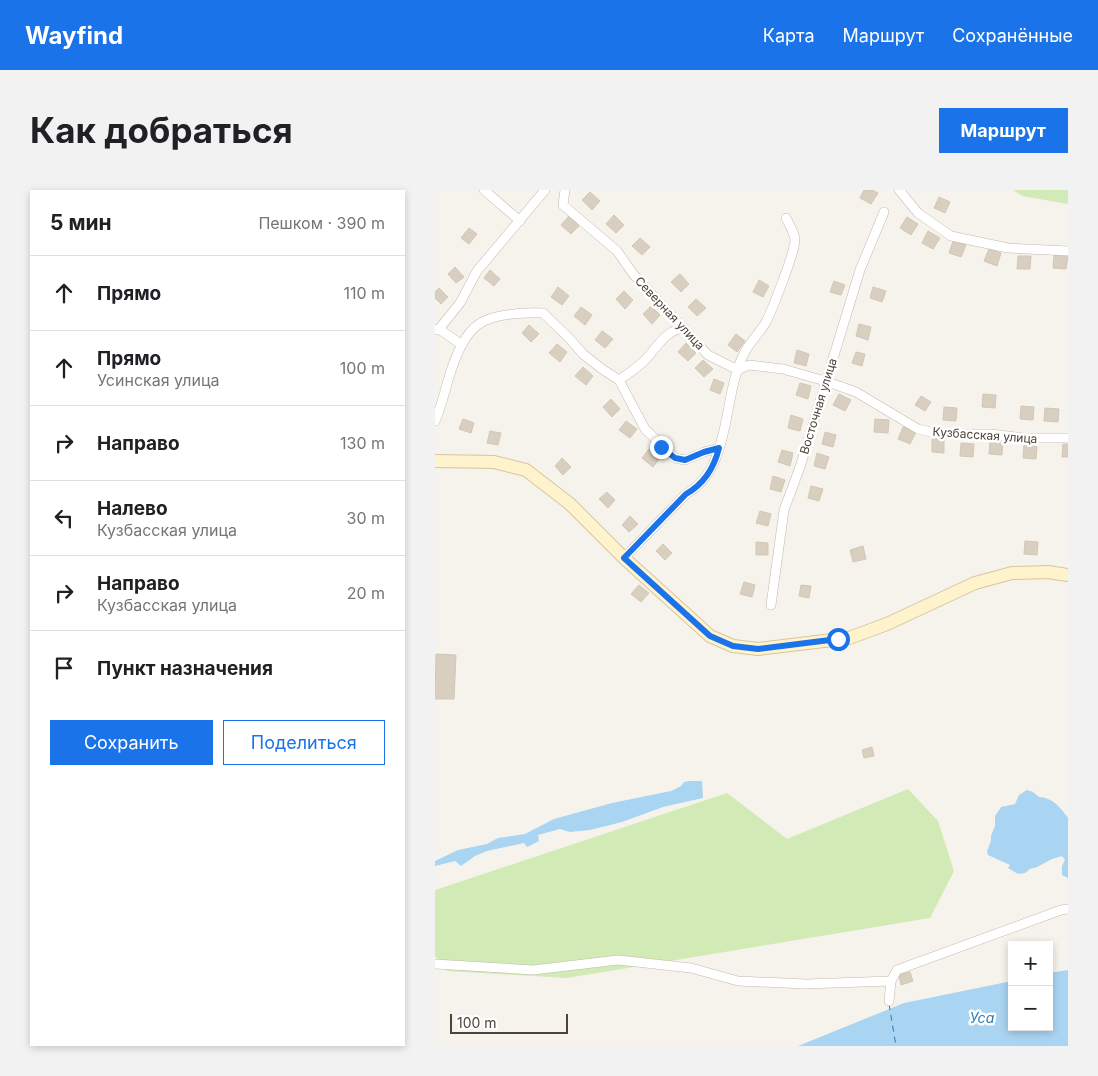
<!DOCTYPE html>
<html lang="ru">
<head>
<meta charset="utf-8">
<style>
	body { margin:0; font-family:Inter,sans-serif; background:#f2f2f2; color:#202124 }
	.controls { position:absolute; right:15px; bottom:15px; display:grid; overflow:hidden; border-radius:0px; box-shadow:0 2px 8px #0003 }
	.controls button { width:45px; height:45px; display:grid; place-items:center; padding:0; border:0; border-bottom:1px solid #e0e0e0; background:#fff; color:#202124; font:25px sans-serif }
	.scale { position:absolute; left:15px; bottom:12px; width:118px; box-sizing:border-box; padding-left:5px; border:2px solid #4b4439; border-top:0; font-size:14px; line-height:18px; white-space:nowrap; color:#4b4439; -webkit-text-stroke:4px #fff; paint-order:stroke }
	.stop { position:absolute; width:15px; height:15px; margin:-11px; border:4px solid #1a73e8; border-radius:50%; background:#fff }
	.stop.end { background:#1a73e8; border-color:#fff; box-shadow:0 1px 5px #0008 }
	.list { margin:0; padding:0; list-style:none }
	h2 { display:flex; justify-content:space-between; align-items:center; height:65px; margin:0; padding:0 20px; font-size:21px }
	h2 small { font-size:16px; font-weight:400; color:#757577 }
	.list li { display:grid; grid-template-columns:32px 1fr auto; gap:15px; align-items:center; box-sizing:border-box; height:75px; padding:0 20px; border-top:1px solid #e0e0e0 }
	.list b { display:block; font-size:19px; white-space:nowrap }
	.list p { margin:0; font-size:16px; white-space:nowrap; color:#757577 }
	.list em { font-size:16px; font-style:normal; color:#757577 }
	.actions { display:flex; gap:10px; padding:15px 20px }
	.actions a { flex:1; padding:11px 0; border:1px solid #1a73e8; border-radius:0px; text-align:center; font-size:18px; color:#1a73e8 }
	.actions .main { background:#1a73e8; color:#fff }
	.icon { flex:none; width:28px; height:28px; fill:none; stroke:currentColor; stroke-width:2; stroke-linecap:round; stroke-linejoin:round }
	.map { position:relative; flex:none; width:633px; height:856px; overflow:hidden; border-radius:0px }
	header { display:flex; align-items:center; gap:30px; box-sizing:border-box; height:70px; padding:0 25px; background:#1a73e8; color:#fff }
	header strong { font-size:24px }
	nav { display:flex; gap:28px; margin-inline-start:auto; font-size:18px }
	.intro { display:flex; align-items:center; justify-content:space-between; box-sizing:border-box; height:120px; padding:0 30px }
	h1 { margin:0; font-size:35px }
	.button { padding:12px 22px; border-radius:0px; background:#1a73e8; color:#fff; font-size:18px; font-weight:700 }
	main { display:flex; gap:30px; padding:0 30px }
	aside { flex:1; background:#fff; border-radius:0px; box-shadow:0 2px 8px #0003 }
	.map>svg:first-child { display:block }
</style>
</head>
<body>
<header>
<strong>Wayfind</strong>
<nav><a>Карта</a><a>Маршрут</a><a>Сохранённые</a></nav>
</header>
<div class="intro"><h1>Как добраться</h1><a class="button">Маршрут</a></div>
<main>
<aside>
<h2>5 мин<small>Пешком · 390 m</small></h2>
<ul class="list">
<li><svg class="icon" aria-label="ahead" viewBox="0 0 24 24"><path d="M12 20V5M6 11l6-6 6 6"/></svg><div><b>Прямо</b></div><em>110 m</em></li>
<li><svg class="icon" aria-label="ahead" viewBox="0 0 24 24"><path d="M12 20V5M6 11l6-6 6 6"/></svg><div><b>Прямо</b><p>Усинская улица</p></div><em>100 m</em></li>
<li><svg class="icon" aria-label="right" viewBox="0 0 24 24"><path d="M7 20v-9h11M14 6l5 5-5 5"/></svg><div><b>Направо</b></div><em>130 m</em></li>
<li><svg class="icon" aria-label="left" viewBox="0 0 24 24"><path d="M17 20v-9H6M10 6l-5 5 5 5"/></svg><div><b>Налево</b><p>Кузбасская улица</p></div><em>30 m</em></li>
<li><svg class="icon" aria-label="right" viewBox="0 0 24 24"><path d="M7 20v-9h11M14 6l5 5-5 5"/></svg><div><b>Направо</b><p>Кузбасская улица</p></div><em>20 m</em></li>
<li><svg class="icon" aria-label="arrive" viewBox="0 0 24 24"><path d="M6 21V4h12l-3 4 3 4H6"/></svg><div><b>Пункт назначения</b></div></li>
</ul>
<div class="actions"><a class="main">Сохранить</a><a>Поделиться</a></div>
</aside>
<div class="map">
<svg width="633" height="856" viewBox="0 0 633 856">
	<rect width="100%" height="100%" fill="#f6f3ec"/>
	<!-- green -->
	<path fill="#d2eab5" d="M578,0H633V14L587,6Z
		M473,599L503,631L519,681L495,728L132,788L12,781L0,766V700L292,603L352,649Z"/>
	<!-- water -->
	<path fill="#a9d4f2" d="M255,591H267L268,608L228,617L187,632L155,640L135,642L125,639L103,645L104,651L92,657L89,653L52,661L40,666L26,676L20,671L0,676V671L23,660L52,654L63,648L90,644L119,629L177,613L236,601L246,596L249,592Z
		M592,600L598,602L604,607C617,607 626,618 633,628V688L627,685V676L630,670L627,666L617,669L602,677L595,679L590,683L583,684L573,678L575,675L553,665L552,661L556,651V646L560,636V626L566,617L580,614L584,605Z
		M633,780V856H363L469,813L577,791V837H614V783Z"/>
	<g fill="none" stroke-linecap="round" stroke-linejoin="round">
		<!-- ferry -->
		<path stroke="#2e7ab2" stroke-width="1" stroke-dasharray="6 5" stroke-linecap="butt" d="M454,814L461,856"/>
	</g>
	<!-- building -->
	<path fill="#d8cfc1" stroke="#d3c7b4" d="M429,0H437L443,3L436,14L425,8Z
		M155,2L165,11L157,20L147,10Z
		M504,7L515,12L510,23L499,18Z
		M179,25L189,35L181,43L171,34Z
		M134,26L144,36L136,44L126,35Z
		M472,27L483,34L476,45L465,38Z
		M34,38L42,44L34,54L26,48Z
		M493,41L505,48L498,59L487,53Z
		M205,48L215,57L207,65L197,56Z
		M518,51L531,55L526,67L514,63Z
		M554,59L566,63L562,76L549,71Z
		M619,65L633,66L631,79L618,78Z
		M583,66H596L595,79H582Z
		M20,77L29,87L21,93L13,84Z
		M55,80L65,89L59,96L49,88Z
		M245,84L254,94L246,102L236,92Z
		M324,90L334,96L328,107L318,102Z
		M399,91L410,95L406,105L395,102Z
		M123,97L134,106L127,115L116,107Z
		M438,97L451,101L447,112L435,108Z
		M4,98L13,107L6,114L0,108V102Z
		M189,101L198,110L190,119L181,109Z
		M261,109L271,118L262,126L253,117Z
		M216,116L225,125L217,134L208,124Z
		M146,117L157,125L150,135L139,126Z
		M424,134L436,137L433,150L421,146Z
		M94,135L104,144L96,152L87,143Z
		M167,141L178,149L170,158L160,150Z
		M301,144L310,151L302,162L293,155Z
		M251,153L261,163L253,171L243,162Z
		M122,154L132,162L125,172L114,163Z
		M362,160L374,164L371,176L359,173Z
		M421,162L430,164L427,176L417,173Z
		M268,170L278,179L269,187L260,178Z
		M148,177L158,186L151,195L140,186Z
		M279,189L289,193L285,204L275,200Z
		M365,193L376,196L373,209L361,205Z
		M404,204L416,210L410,221L398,215Z
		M548,204L561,205L560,218L547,217Z
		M486,206L496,212L490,221L480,215Z
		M176,209L185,219L177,227L168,217Z
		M586,216L599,217L598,230L585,229Z
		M509,217L522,218L521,231L508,230Z
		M610,218L624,219L623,232L609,231Z
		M356,225L368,229L365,241L353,238Z
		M28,229L39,233L36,243L24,239Z
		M440,229L454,230L453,243L439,242Z
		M191,231L202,239L195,248L184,240Z
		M468,237L481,242L475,254L463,249Z
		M55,241L66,243L63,255L52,253Z
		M390,242L401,245L398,257L387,254Z
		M497,249H509V263L497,262Z
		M555,251L568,252L567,265L554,264Z
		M526,253L539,254L538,267L525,266Z
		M628,254H633V267H627Z
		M589,255L602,256L601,269L588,268Z
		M214,259L225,268L218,277L207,268Z
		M347,260L358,263L355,276L343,272Z
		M382,263L394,267L390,279L379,276Z
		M127,268L136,277L128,285L120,276Z
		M338,286L350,290L346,302L335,299Z
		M376,296L388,299L384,311L373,308Z
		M172,302L180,310L173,318L164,309Z
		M325,321L336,324L333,336L321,333Z
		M195,326L203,334L194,342L187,335Z
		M590,351L603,352L602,365L589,364Z
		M321,352L333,353V365H321Z
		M228,354L237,363L230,370L221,361Z
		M428,356L431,369L418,372L415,360Z
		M309,392L320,395L317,407L305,404Z
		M204,395L214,403L206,412L196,404Z
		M366,395L376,396L374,408L364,406Z
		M1,464L21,465L19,509H0Z
		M437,557L439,566L429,568L427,560Z
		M475,782L478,791L466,795L464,785Z"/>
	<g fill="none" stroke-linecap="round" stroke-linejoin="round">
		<!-- street casing -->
		<g stroke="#c2bbae" stroke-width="10">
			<path id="street" d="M49,0L85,31
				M130,0L128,15L182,61L199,85L273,165L303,180
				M464,0L483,23L516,46L573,58L633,61
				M4,139L27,155
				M0,140L4,139L25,113L42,81L110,0
				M303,180L314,175L348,179L390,191L421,202L483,239L504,244H556L588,248H633
				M184,190C193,184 202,178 210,170C222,158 230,140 249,138
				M0,231C7,216 10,199 15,184C20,168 29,144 44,134C58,124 90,122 108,123L134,148L148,164L167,179L184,190L210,239L240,268L250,270L269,262L284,258
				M189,368L251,304C299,277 286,203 311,160C317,150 325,142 331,132C337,120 361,60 360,49C359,42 354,34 351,28
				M336,415L349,320L365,277L425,80L449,22
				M0,774L98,780L183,770L256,778L303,791L371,794L456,791
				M454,811L456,791L462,780L626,720L633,719"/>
		</g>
		<!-- secondary casing -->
		<g stroke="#d6c79b" stroke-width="14">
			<path id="secondary" d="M0,271L59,272L91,280L135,314L189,368L275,446L298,456L323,459L414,448L452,434L540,393L577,383L613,382L633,385"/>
		</g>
		<!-- street -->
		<use href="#street" stroke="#fff" stroke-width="9"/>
		<!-- secondary -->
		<use href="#secondary" stroke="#fff3cd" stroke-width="12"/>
	</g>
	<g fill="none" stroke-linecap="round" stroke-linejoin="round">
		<!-- route -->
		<path stroke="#1a73e8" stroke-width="6" d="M226,257L240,268L250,270L269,262L284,258C279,278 269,294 251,304L189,368L275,446L298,456L323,459L403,449"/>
	</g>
	<g text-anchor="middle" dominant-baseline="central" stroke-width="5" stroke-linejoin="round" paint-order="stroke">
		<!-- street labels -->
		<g font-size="12" fill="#4b4439" stroke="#fff">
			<text transform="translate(235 123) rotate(47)">Северная улица</text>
			<text transform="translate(383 216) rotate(-73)">Восточная улица</text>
			<text transform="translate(550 245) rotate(4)">Кузбасская улица</text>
		</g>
		<!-- water labels -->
		<g font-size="14" font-style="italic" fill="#2e7ab2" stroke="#fff">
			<text x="547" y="827">Уса</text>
		</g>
	</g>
</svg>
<div class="controls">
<button>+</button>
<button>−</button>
</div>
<div class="scale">100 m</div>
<div class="stop" style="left:403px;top:449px"></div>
<div class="stop end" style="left:226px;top:257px"></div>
</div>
</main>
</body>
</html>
